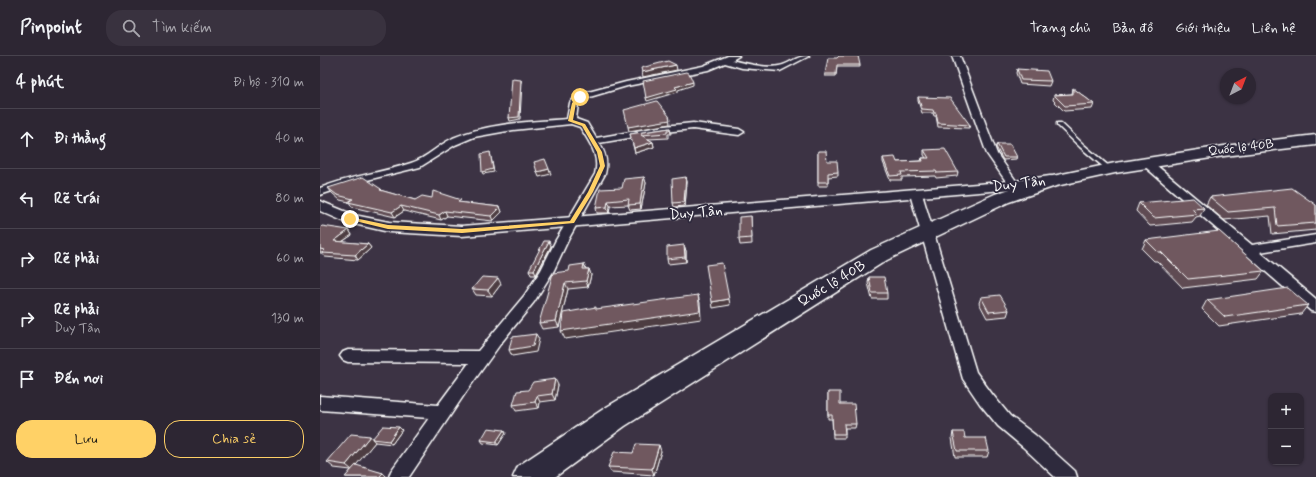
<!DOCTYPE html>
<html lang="vi">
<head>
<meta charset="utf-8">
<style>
	body { margin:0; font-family:Mynerve,sans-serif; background:#39323f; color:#f1f3f6 }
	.controls { position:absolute; right:12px; bottom:12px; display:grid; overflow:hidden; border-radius:8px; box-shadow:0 1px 3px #0004 }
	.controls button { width:36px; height:36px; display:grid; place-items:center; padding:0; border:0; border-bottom:1px solid #48434e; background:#2d2633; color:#f1f3f6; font:20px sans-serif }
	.compass { position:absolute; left:900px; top:12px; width:36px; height:36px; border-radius:50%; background:#2d2633; box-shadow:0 1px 3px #0004; rotate:42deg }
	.stop { position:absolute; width:12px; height:12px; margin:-9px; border:3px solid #ffd166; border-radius:50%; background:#fff }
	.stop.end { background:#ffd166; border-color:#fff; box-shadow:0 1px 4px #0008 }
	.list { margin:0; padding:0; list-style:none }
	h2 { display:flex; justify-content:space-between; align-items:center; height:52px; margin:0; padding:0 16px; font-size:17px }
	h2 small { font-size:13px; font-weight:400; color:#a7a5ac }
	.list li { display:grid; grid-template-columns:26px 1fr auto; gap:12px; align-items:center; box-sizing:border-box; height:60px; padding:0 16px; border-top:1px solid #48434e }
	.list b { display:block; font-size:15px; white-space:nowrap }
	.list p { margin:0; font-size:13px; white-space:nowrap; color:#a7a5ac }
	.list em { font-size:13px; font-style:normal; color:#a7a5ac }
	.actions { display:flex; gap:8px; padding:12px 16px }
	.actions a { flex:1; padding:9px 0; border:1px solid #ffd166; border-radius:16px; text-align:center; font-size:14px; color:#ffd166 }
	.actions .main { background:#ffd166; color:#111 }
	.icon { flex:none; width:22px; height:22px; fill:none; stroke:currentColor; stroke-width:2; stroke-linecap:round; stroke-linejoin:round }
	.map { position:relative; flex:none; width:996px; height:421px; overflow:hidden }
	header { display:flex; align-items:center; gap:24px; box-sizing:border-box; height:56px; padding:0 20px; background:#2d2633; border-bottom:1px solid #48434e }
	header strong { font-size:19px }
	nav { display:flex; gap:22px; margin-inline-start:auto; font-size:14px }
	.search { width:280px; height:36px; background:#39323f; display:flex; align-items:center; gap:10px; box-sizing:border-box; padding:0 14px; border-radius:16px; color:#a7a5ac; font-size:15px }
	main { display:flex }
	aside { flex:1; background:#2d2633 }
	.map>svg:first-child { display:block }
</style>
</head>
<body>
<header>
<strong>Pinpoint</strong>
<div class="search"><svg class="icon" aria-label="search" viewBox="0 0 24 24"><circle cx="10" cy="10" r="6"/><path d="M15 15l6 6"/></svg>Tìm kiếm</div>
<nav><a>Trang chủ</a><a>Bản đồ</a><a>Giới thiệu</a><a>Liên hệ</a></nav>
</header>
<main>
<aside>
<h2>4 phút<small>Đi bộ · 310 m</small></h2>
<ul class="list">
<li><svg class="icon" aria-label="ahead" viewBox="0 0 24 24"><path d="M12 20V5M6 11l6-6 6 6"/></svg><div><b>Đi thẳng</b></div><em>40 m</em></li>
<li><svg class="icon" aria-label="left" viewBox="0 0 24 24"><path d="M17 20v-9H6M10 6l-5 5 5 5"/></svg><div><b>Rẽ trái</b></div><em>80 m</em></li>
<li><svg class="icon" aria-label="right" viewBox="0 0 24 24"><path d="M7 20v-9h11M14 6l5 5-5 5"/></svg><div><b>Rẽ phải</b></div><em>60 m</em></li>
<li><svg class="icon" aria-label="right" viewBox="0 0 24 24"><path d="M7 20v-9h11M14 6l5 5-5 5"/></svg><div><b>Rẽ phải</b><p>Duy Tân</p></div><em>130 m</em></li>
<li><svg class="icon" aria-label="arrive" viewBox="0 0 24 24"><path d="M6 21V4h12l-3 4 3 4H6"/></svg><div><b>Đến nơi</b></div></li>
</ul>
<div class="actions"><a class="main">Lưu</a><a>Chia sẻ</a></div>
</aside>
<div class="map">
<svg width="996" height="421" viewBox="0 0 996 421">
	<rect width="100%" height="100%" fill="#3c3344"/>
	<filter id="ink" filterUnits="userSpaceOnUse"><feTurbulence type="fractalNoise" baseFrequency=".025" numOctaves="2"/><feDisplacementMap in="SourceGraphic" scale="8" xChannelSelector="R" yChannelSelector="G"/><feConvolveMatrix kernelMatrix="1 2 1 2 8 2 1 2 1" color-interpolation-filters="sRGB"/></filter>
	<g filter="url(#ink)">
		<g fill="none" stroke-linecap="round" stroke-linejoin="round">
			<!-- service casing -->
			<g stroke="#fff" stroke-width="3">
				<path id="service" d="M737,67H741L764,89L791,112V114H787L760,91L737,69Z"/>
			</g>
			<!-- minor casing -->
			<g stroke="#fff" stroke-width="3">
				<path id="minor" d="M408,0H419L412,4C422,7 449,13 459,10C471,8 474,0 489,0L460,15L422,12L405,7L388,14L307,30L263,43L258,48L256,63L267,67L276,82L344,70L373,67L419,73L424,76L419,79L373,73L344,76L279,87C286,97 288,106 285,118L248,184L234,214L214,246L181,287L146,336L89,421H69L71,415L109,362L0,354V340L118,349L149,307L28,306L23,304L20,300L23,296L28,294L158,295L204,240L221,214L236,184L275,118C280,99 269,86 260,71L251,68L193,74L154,81L135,89L100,111L39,126L0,139V132C29,120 61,117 91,107C107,102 118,89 133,82C169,67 209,66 247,63L250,47L257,39L306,26L383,10Z
					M632,0H640L677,98L699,129L698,131H690L667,98Z
					M826,103L830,104L932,189L996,179V187L940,196L996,243V256L991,255L822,108L821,106Z
					M596,135L602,138L656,316L672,338L690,360L715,379L755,415L757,421H735L703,391L678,370L660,348L643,323L590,138Z"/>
			</g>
			<!-- tertiary casing -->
			<g stroke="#fff" stroke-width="3">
				<path id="tertiary" d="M730,120L735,121L737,124L735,127L694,133L142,180L69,176L25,166L0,155V145L34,159L69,166L142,170L694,125Z"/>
			</g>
			<!-- trunk casing -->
			<g stroke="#fff" stroke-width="3">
				<path id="trunk" d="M996,79V89L904,100L795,117L736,130L689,146L567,204L305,370L235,421H193L198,410L285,352L551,194L675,138L723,122L795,107L904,90Z"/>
			</g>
			<!-- service -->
			<use href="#service" fill="#2f2a3d" fill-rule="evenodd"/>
			<!-- minor -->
			<use href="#minor" fill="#2f2a3d" fill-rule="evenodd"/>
			<!-- tertiary -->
			<use href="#tertiary" fill="#2f2a3d" fill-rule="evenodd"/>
			<!-- trunk -->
			<use href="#trunk" fill="#2f2a3d" fill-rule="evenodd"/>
		</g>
		<!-- wall -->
		<path fill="#5f4c52" stroke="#fff" d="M517,2L540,9V11H517L516,20H505V18Z
			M697,13L731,25L729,30L700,28L696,17Z
			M753,32L774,48L772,53L744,55L733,44L734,39L752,38Z
			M598,41L650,69L649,72L618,71L616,60H614L613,57H602L598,45Z
			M350,72L351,78H348V82L328,83L333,86L334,91L315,97L310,78Z
			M677,88L697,101L696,103L683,104L676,91Z
			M604,94L638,116L637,120L616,122L615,120L582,121V124H570L563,106V102L577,106L601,105L602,102H606L604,99Z
			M498,95L518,116V120L508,121V130H498Z
			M324,121L326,127L321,153L310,154L308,149L290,150L289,157H277L276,152L302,132Z
			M366,121L367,126L365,150L354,151L353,147Z
			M8,132L61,133L63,135L95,144L143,147L180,151L182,156L173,165L127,160L121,164L84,155L75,161L32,151L29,146L20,144L12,137Z
			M890,141L996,149V174L952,178L950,160L904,164L886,149Z
			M819,147L884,152L880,160L876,161L872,166L830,170L816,155Z
			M431,160L432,188L420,189L419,183Z
			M0,172L29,174L32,179L22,186L48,188L51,192L38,204L5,201L2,197H0Z
			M826,184L944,215L938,223L863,232L837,205H834L822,193Z
			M364,189L366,195V206L348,208L347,203Z
			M231,190L216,219H211L209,214Z
			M264,208L266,213H269L271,219L268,231L248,233L239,271L222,273L219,267L249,215Z
			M549,221L567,237V243H552L548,227Z
			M181,228L172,240L156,239L152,233Z
			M661,241L689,254L687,260L667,262L659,247Z
			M887,244L988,249L981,258L899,270L882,253Z
			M238,329L235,344L220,346L219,352L196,355L193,349L208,334Z
			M508,336L520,348L536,368L535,372H525V382H513L512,363H508Z
			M82,374L72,388L55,386L34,411L63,417L67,421H26L31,414L14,412L7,406L52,383Z
			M184,374L186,377L178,389L163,387L161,384Z
			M633,376L645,382L669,395L667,401H635L632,382Z
			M341,395L334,419L291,416L288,411L313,397Z"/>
		<!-- shaded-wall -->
		<path fill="#4e3e42" stroke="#fff" d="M356,9L357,14L323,21L322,16Z
			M201,24L202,26L200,63L190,65L189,62Z
			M373,26V29L358,34V36L327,45L326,42L355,31Z
			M349,60L350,68L309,75L308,71Z
			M333,86L334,91L315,97L314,92Z
			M170,96L174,116L163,118L162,116Z
			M229,113L231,118L219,121L217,116Z
			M324,121L326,127L321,153L320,148Z
			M366,121L367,126L365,150L364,146Z
			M288,145L290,150L289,157L287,151Z
			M81,150L84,155L75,161L72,156Z
			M180,151L182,156L173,165L171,160Z
			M125,155L127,160L121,164L119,159Z
			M29,174L32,179L17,189L14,185Z
			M229,185L231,190L216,219L214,214Z
			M48,188L51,192L38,204L35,199Z
			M364,189L366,195V206L365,201Z
			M269,213L271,219L268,231L266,225Z
			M178,222L181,228L172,240L168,234Z
			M245,227L248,233L239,271L236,265Z
			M378,239L380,247L381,263L245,283L241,275Z
			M409,243L410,249L393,252L392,246Z
			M216,278L219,283L216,296L192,300L189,294Z
			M235,323L238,329L235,344L232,338Z
			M217,340L220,346L219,352L215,346Z
			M79,371L82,374L72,388L69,385Z
			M184,374L186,377L178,389L176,386Z
			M50,380L55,386L32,414L26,409Z
			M339,389L341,395L334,419L332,413Z
			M63,417L67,421H59Z"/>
		<!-- building -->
		<path fill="#6f585f" stroke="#fff" d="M519,0H538L540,9H517L516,18H505L508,2H517Z
			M348,5L356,9L322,16L321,12Z
			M697,13L727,15L731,25L701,24Z
			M367,16L369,17L373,26L355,31L357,33L326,42L323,25Z
			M192,23L201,24L199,61L189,62Z
			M753,32L774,48L745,50L734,39L753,38Z
			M598,41L630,42L650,69L618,67L616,57H614L613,54L602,53Z
			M337,45L349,60L350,64L308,71L304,54Z
			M350,72V74H347V77L321,79L333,86L314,92L310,78Z
			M677,88H690L697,101H684Z
			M625,93L638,116L617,117L616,115L581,116L582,119L570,120L563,102L575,101L577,106L603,105L602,102H609L604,94Z
			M498,95H506L507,105H517L518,116L508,117V126H498Z
			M170,96L173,113L162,116L161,98Z
			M225,103L229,113L217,116L214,106Z
			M43,121L61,133L60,134L95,144L102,140L112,142L113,135L141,144L138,146L180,151L171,160L125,155L119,159L81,150L72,156L28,146L33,143L17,139L8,132Z
			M324,121L320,148L308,149L309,143L288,145L287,151L276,152L280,133L302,132L304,123Z
			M366,121L364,146L353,147L352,123Z
			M972,132L996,149V167L957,170L955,152L908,156L890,141Z
			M873,142L884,152L872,153L877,158L834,162L819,147Z
			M431,160L432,182L419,183V161Z
			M2,170L29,174L14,185L48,188L35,199L2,197L5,194L0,193V172Z
			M899,175L944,215L868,223L841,196H838L826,184Z
			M224,185H229L214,214H209Z
			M364,189L365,201L347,203V191Z
			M402,207L409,243L392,246L386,209Z
			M264,208L263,213H269L266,225L245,227L236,265L219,267L233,217L249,215L250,210Z
			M162,221L178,222L168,234L152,233Z
			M549,221H564L567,237H552Z
			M968,232L988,249L905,261L887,244Z
			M378,239L380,255L241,275L243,257L276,251V253Z
			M680,239L689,254L669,256L661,241Z
			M216,278L213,290L189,294L192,281Z
			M235,323L232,338L217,340L215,346L193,349L197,335L208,334L213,326Z
			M508,336H520V348H534L536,368H524L525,378H513L512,359H508Z
			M63,370L79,371L69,385L52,383Z
			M168,372L184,374L176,386L161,384Z
			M633,376H644L645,382H666L669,395H637Z
			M31,378L50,380L26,409L7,406Z
			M316,388L339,389L332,413L288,411L294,396L313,397Z
			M36,409L63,417L59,421H25Z"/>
	</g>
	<!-- route -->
	<path fill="#ffd166" d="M260,39L263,41L256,47L253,64L265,68L282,96L285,110L273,136L254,167L142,177L68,173L27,163L30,161L68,169L142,173L250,165L268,136L280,110L277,96L262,70L248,65L252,47Z"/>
	<g text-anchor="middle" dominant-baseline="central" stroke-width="3.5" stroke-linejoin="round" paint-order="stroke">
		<!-- far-street labels -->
		<g font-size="13" fill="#fff" stroke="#2f2a3d">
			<text transform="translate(921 92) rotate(-7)">Quốc lộ 40B</text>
		</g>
		<!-- street labels -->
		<g font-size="15" fill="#fff" stroke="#2f2a3d">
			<text transform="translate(699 128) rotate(-7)">Duy Tân</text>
			<text transform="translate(376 157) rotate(-5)">Duy Tân</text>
			<text transform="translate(512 228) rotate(-31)">Quốc lộ 40B</text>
		</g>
	</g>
</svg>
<div class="controls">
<button>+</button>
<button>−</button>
</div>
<svg class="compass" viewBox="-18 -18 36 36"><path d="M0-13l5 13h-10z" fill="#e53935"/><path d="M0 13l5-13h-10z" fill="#a7a5ac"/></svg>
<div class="stop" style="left:260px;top:41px"></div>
<div class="stop end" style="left:30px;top:163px"></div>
</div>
</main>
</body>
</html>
